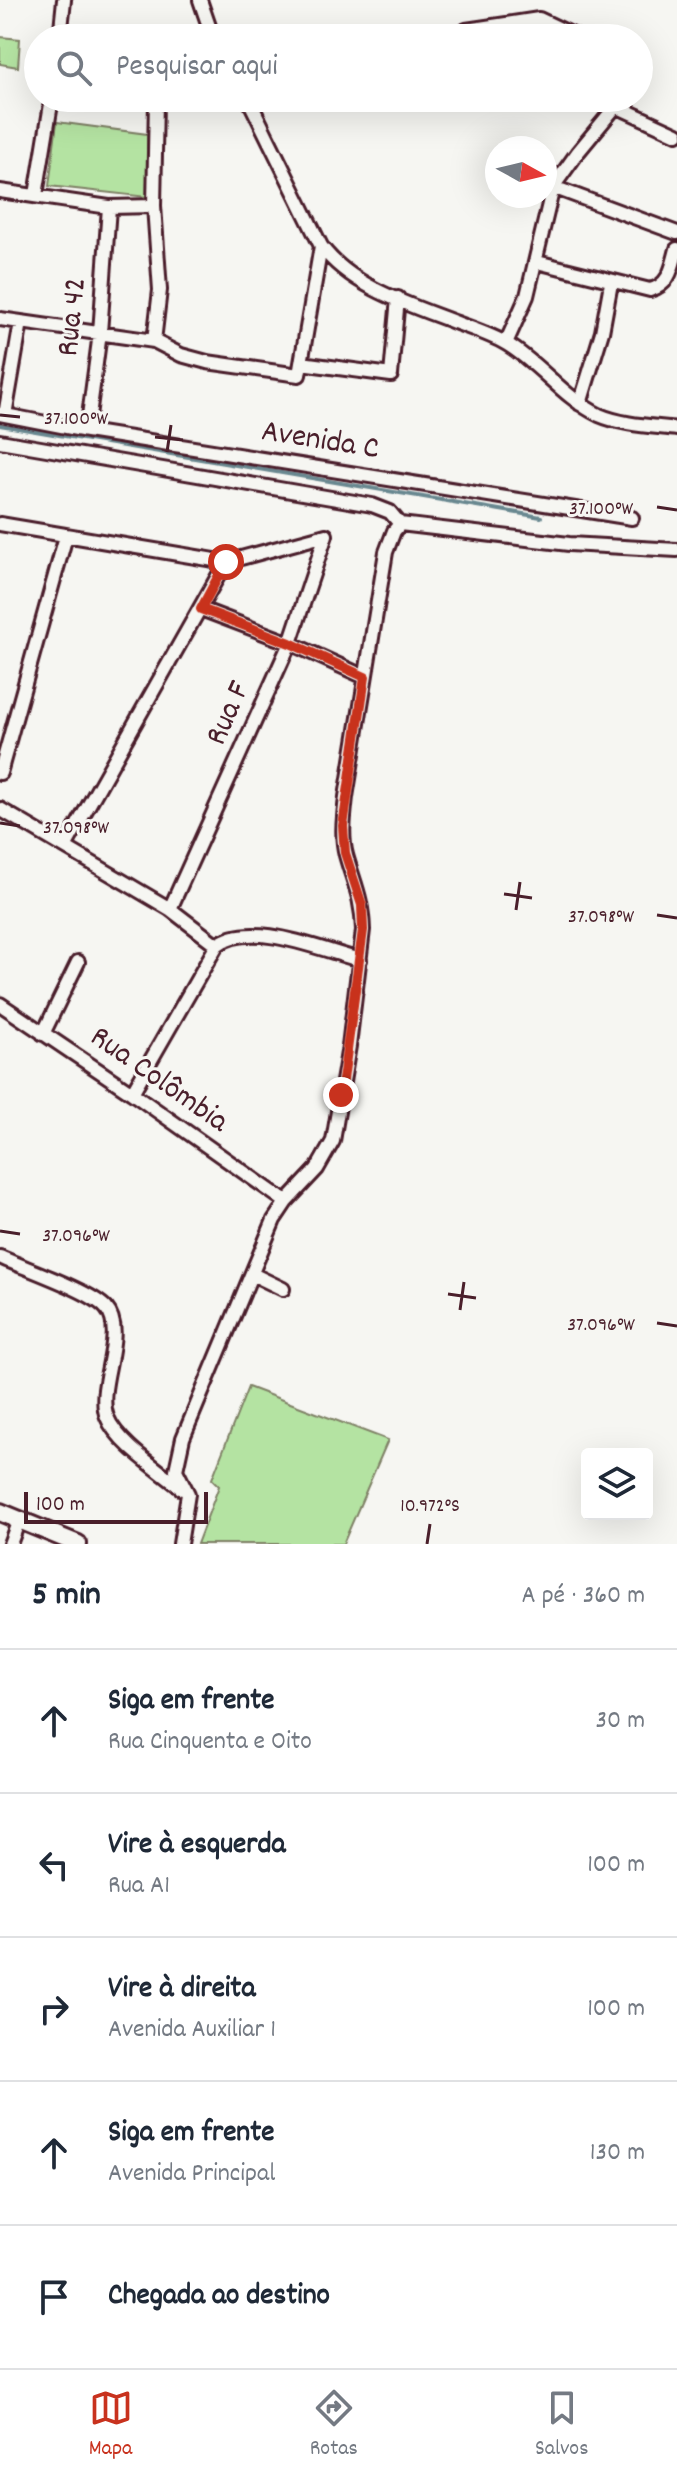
<!DOCTYPE html>
<html lang="pt">
<head>
<meta charset="utf-8">
<style>
	body { margin:0; font-family:Dekko,sans-serif; background:#f2f2f3; color:#1f2937 }
	.controls { position:absolute; right:24px; bottom:24px; display:grid; overflow:hidden; border-radius:8px; box-shadow:0 8px 32px #0002 }
	.controls button { width:72px; height:72px; display:grid; place-items:center; padding:0; border:0; border-bottom:2px solid #e0e1e3; background:#fff; color:#1f2937; font:40px sans-serif }
	.compass { position:absolute; left:485px; top:136px; width:72px; height:72px; border-radius:50%; background:#fff; box-shadow:0 8px 32px #0002; rotate:98deg }
	.scale { position:absolute; left:24px; bottom:20px; width:184px; box-sizing:border-box; padding-left:8px; border:4px solid #4a1f2b; border-top:0; font-size:22px; line-height:28px; white-space:nowrap; color:#4a1f2b; -webkit-text-stroke:6px #f6f6f2; paint-order:stroke }
	.stop { position:absolute; width:24px; height:24px; margin:-18px; border:6px solid #c8321e; border-radius:50%; background:#fff }
	.stop.end { background:#c8321e; border-color:#fff; box-shadow:0 2px 8px #0008 }
	.list { margin:0; padding:0; list-style:none }
	h2 { display:flex; justify-content:space-between; align-items:center; height:104px; margin:0; padding:0 32px; font-size:34px }
	h2 small { font-size:26px; font-weight:400; color:#747a83 }
	.list li { display:grid; grid-template-columns:52px 1fr auto; gap:24px; align-items:center; box-sizing:border-box; height:144px; padding:0 32px; border-top:2px solid #e0e1e3 }
	.list b { display:block; font-size:30px; white-space:nowrap }
	.list p { margin:0; font-size:26px; white-space:nowrap; color:#747a83 }
	.list em { font-size:26px; font-style:normal; color:#747a83 }
	.icon { flex:none; width:44px; height:44px; fill:none; stroke:currentColor; stroke-width:2; stroke-linecap:round; stroke-linejoin:round }
	.map { position:relative; flex:none; width:677px; height:1544px; overflow:hidden }
	.search { position:absolute; background:#fff; box-shadow:0 8px 32px #0002; left:24px; right:24px; top:24px; height:88px; display:flex; align-items:center; gap:20px; box-sizing:border-box; padding:0 28px; border-radius:44px; color:#747a83; font-size:30px }
	.sheet { height:824px; background:#fff }
	nav { display:flex; justify-content:space-around; align-items:center; box-sizing:border-box; height:112px; border-top:2px solid #e0e1e3; background:#fff; font-size:22px; color:#747a83 }
	nav a { display:grid; justify-items:center; gap:4px }
	nav .on { color:#c8321e }
	.map>svg:first-child { display:block }
</style>
</head>
<body>
<div class="map">
<svg width="677" height="1544" viewBox="0 0 677 1544">
	<rect width="100%" height="100%" fill="#f6f6f2"/>
	<filter id="ink" filterUnits="userSpaceOnUse"><feTurbulence type="fractalNoise" baseFrequency=".0125" numOctaves="2"/><feDisplacementMap in="SourceGraphic" scale="16" xChannelSelector="R" yChannelSelector="G"/><feConvolveMatrix kernelMatrix="1 2 1 2 8 2 1 2 1" color-interpolation-filters="sRGB"/></filter>
	<g filter="url(#ink)">
		<!-- green -->
		<path fill="#b4e3a2" stroke="#7f8166" stroke-width="2" d="M0,37L20,39L18,67L0,64Z
			M57,122L147,134V197L49,186Z
			M248,1387L388,1440L343,1544H197L219,1486L212,1479Z"/>
		<g fill="none" stroke-linecap="round" stroke-linejoin="round">
			<!-- stream -->
			<path stroke="#698890" stroke-width="4" d="M0,425L541,517"/>
			<!-- minor casing -->
			<g stroke="#4a1f2b" stroke-width="18">
				<path id="minor" d="M200,0L213,38
					M466,30L539,19L579,38
					M60,38L64,0
					M248,98L321,246C351,287 410,305 457,323C473,329 492,335 507,344C540,364 564,398 599,415C622,425 652,426 677,429
					M615,101L616,106L677,134
					M553,187L677,233
					M0,191L109,207L154,206
					M36,195L52,98
					M537,262L650,290C670,285 672,267 677,249
					M0,319L154,341L181,355L207,362L299,375L321,246
					M154,341L160,290L154,206L156,100
					M506,343L527,296L553,187L578,152L616,106
					M301,363L391,375L398,298
					M580,404L602,332L611,283
					M0,414L87,431L632,518
					M5,415L21,322
					M87,431L100,333L109,207
					M0,441L372,505L390,512L400,524
					M0,524L226,562L326,535
					M400,524L569,544L677,550
					M201,609L290,643L365,677
					M0,773L66,536
					M0,809L170,909L217,945C251,919 321,950 360,960
					M65,847L226,562
					M170,909L290,643L326,535
					M0,1004L132,1093L286,1202
					M43,1034L78,962
					M132,1093L217,945
					M0,1257C24,1268 91,1291 106,1308C128,1333 95,1386 107,1417C117,1443 161,1471 182,1489
					M252,1274L283,1289
					M188,1494L176,1470L183,1438L274,1220L286,1202L317,1169L333,1141L349,1046L363,930C362,897 354,884 346,855C341,836 344,816 346,797L386,552L394,531L400,524
					M10,1544L19,1520
					M180,1544L188,1494"/>
			</g>
			<!-- major casing -->
			<g stroke="#4a1f2b" stroke-width="22">
				<path id="major" d="M0,1512L78,1544"/>
			</g>
			<!-- minor -->
			<use href="#minor" stroke="#f6f6f2" stroke-width="12"/>
			<!-- major -->
			<use href="#major" stroke="#f6f6f2" stroke-width="16"/>
		</g>
	</g>
	<g fill="none" stroke-linecap="round" stroke-linejoin="round" filter="url(#ink)">
		<!-- route -->
		<path stroke="#c8321e" stroke-width="10" d="M226,562L201,609L290,643L365,677L343,826L345,853L362,905L363,930L341,1095"/>
	</g>
	<!-- ticks -->
	<path fill="none" stroke="#4a1f2b" stroke-width="3" d="M0,415L20,417M155,437L183,440M167,452L171,425M657,507L677,510M0,823L20,826M504,894L532,898M516,910L520,882M657,915L677,918M0,1231L20,1234M448,1294L476,1298M460,1310L464,1282M657,1323L677,1326M427,1544L430,1524"/>
	<g text-anchor="middle" dominant-baseline="central" stroke-width="6" stroke-linejoin="round" paint-order="stroke">
		<!-- street labels -->
		<g font-size="32" fill="#4a1f2b" stroke="#f6f6f2">
			<text transform="translate(74 317) rotate(-84)">Rua 42</text>
			<text transform="translate(320 442) rotate(9)">Avenida C</text>
			<text transform="translate(230 714) rotate(-66)">Rua F</text>
			<text transform="translate(158 1081) rotate(35)">Rua Colômbia</text>
		</g>
	</g>
	<g font-size="20" text-anchor="middle" fill="#4a1f2b" stroke="#f6f6f2" stroke-width="6" stroke-linejoin="round" paint-order="stroke">
		<text x="76" y="424">37.100°W</text>
		<text x="601" y="514">37.100°W</text>
		<text x="76" y="833">37.098°W</text>
		<text x="601" y="922">37.098°W</text>
		<text x="76" y="1241">37.096°W</text>
		<text x="601" y="1330">37.096°W</text>
		<text x="430" y="1511">10.972°S</text>
	</g>
</svg>
<div class="controls">
<button><svg class="icon" aria-label="layers" viewBox="0 0 24 24"><path d="M12 4l9 5-9 5-9-5zM3 14l9 5 9-5"/></svg></button>
</div>
<svg class="compass" viewBox="-18 -18 36 36"><path d="M0-13l5 13h-10z" fill="#e53935"/><path d="M0 13l5-13h-10z" fill="#747a83"/></svg>
<div class="scale">100 m</div>
<div class="stop" style="left:226px;top:562px"></div>
<div class="stop end" style="left:341px;top:1095px"></div>
<div class="search"><svg class="icon" aria-label="search" viewBox="0 0 24 24"><circle cx="10" cy="10" r="6"/><path d="M15 15l6 6"/></svg>Pesquisar aqui</div>
</div>
<section class="sheet">
<h2>5 min<small>A pé · 360 m</small></h2>
<ul class="list">
<li><svg class="icon" aria-label="ahead" viewBox="0 0 24 24"><path d="M12 20V5M6 11l6-6 6 6"/></svg><div><b>Siga em frente</b><p>Rua Cinquenta e Oito</p></div><em>30 m</em></li>
<li><svg class="icon" aria-label="left" viewBox="0 0 24 24"><path d="M17 20v-9H6M10 6l-5 5 5 5"/></svg><div><b>Vire à esquerda</b><p>Rua A1</p></div><em>100 m</em></li>
<li><svg class="icon" aria-label="right" viewBox="0 0 24 24"><path d="M7 20v-9h11M14 6l5 5-5 5"/></svg><div><b>Vire à direita</b><p>Avenida Auxiliar 1</p></div><em>100 m</em></li>
<li><svg class="icon" aria-label="ahead" viewBox="0 0 24 24"><path d="M12 20V5M6 11l6-6 6 6"/></svg><div><b>Siga em frente</b><p>Avenida Principal</p></div><em>130 m</em></li>
<li><svg class="icon" aria-label="arrive" viewBox="0 0 24 24"><path d="M6 21V4h12l-3 4 3 4H6"/></svg><div><b>Chegada ao destino</b></div></li>
</ul>
</section>
<nav>
<a class="on"><svg class="icon" aria-label="map" viewBox="0 0 24 24"><path d="M3 6l6-2 6 2 6-2v14l-6 2-6-2-6 2zM9 4v14M15 6v14"/></svg>Mapa</a>
<a><svg class="icon" aria-label="directions" viewBox="0 0 24 24"><path d="M12 3l9 9-9 9-9-9zM9 14v-3h6M13 9l2 2-2 2"/></svg>Rotas</a>
<a><svg class="icon" aria-label="saved" viewBox="0 0 24 24"><path d="M7 4h10v16l-5-4-5 4z"/></svg>Salvos</a>
</nav>
</body>
</html>
